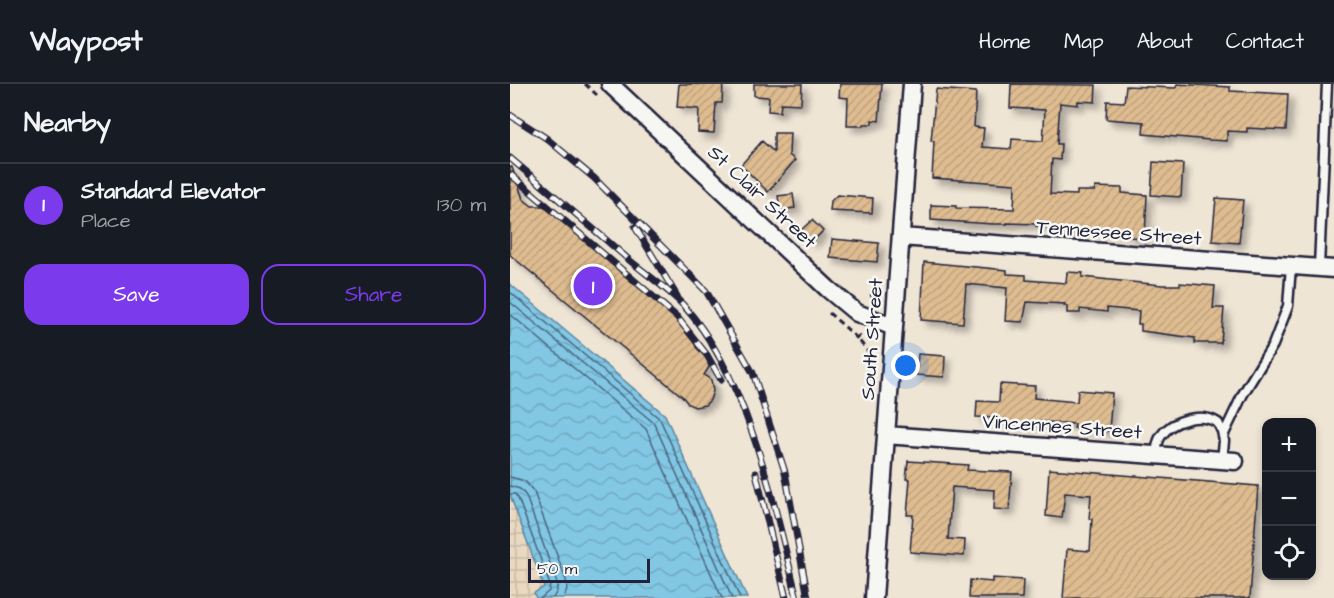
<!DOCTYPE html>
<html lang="en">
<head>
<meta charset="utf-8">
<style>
	body { margin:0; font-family:"Architects Daughter",sans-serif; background:#242831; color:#f1f3f6 }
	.controls { position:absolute; right:18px; bottom:18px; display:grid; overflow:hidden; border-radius:12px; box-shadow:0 3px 9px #0003 }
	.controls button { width:54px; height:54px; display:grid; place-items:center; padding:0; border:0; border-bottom:2px solid #363941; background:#171b24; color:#f1f3f6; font:30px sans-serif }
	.scale { position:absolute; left:18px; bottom:15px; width:122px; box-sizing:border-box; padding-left:6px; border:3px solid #22223b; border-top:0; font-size:16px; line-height:21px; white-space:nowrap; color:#22223b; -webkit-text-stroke:4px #f6f6f2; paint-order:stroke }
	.you { position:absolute; left:396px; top:282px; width:21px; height:21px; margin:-15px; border:4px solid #fff; border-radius:50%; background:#1a73e8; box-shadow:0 0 0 9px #1a73e833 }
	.badge { display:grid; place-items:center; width:39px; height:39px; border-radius:50%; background:#7c3aed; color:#fff; font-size:20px; font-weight:700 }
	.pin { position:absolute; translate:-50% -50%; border:3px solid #fff; box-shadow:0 2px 6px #0006 }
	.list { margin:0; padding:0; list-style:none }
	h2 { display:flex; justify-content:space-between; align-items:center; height:78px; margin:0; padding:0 24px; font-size:26px }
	h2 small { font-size:20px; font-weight:400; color:#9ea1a6 }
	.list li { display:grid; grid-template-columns:39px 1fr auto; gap:18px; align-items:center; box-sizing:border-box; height:84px; padding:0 24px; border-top:2px solid #363941 }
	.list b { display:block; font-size:22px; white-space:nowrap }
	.list p { margin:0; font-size:20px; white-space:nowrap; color:#9ea1a6 }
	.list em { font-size:20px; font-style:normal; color:#9ea1a6 }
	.actions { display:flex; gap:12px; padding:18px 24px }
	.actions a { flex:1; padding:14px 0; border:2px solid #7c3aed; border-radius:18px; text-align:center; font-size:21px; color:#7c3aed }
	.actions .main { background:#7c3aed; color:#fff }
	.icon { flex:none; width:33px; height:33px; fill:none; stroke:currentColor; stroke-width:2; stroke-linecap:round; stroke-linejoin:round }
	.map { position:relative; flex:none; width:824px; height:514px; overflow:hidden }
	header { display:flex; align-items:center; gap:36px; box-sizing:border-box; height:84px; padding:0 30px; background:#171b24; border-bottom:2px solid #363941 }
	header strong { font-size:28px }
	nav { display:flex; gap:33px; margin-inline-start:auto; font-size:21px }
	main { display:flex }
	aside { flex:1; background:#171b24 }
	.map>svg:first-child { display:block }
</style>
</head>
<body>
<header>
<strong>Waypost</strong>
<nav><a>Home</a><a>Map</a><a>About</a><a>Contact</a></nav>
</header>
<main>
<aside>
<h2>Nearby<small></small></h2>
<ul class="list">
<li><span class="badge">1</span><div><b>Standard Elevator</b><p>Place</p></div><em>130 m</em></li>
</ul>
<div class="actions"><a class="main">Save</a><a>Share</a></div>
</aside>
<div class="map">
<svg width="824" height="514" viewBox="0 0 824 514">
	<defs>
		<pattern id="industrial-grid" width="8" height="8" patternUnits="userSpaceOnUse" patternTransform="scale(1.5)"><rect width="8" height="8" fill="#ead9c0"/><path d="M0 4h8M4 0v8" fill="none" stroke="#c8baa6"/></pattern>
		<pattern id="water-waves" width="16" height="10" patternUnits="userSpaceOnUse" patternTransform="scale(1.5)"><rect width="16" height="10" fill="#82c7e3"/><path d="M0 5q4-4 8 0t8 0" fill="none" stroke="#70abc4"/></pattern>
		<pattern id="building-hatch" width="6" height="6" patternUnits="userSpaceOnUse" patternTransform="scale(1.5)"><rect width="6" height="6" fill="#debc90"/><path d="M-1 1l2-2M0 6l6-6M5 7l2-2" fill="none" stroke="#bea17d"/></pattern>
		<filter id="shadow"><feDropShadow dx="5.5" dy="5.5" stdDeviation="3" flood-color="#0004"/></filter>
	</defs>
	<rect width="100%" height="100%" fill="#efe5d5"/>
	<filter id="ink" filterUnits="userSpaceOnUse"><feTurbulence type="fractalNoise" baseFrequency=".0167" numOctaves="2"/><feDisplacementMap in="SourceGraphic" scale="12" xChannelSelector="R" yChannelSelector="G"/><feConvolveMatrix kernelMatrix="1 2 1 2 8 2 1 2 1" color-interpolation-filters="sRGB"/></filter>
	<g filter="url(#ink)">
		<!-- industrial -->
		<path fill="url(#industrial-grid)" d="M0,411L35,504L24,508L26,514H0Z"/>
		<!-- water -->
		<path fill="url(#water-waves)" stroke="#5c85a0" stroke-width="1.5" d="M0,200L155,331L237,514H26L24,509L34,503L0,411Z"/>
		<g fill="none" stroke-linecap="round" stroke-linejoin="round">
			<!-- shore -->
			<path stroke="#48647e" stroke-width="1.5" d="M0,208L150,335L230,514
				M0,218L144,339L222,514
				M0,230L136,345L212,514
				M0,393L15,397L24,408L56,496L57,505L54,514
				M0,402L10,405L16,412L47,499V507L43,514
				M0,410H5L8,414L40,501L39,507L31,514"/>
		</g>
		<!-- building -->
		<path fill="url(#building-hatch)" stroke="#22223b" stroke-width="1.5" filter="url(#shadow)" d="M169,0H213L212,19H206L204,49L188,48L189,25L167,23Z
			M244,0H292L291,20L271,19L270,28L258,27L259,13L244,12Z
			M330,0H372L369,37L362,36V40H353V42H337L338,14L329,13Z
			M501,0L586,1L585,18L568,17V21L550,19L547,60H551L550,76L542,75L540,110L567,111V107H585V103L612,104V109L637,111L635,154L619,153V148L564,145V147H549V144L526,142V140L497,139V140H483L421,136V121L446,122V124L504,125L505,100L422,94L424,57H421L426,5L466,8L464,43L474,44L472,63L501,65L502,55L533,57L535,26L500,24Z
			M667,0L720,3V7L778,10L776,46L737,44V48L717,47V57L700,56L633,50L634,38L596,35L597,17L614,18L616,2L666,4Z
			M264,49H280L279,71L285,76L258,108L231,81L252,57L264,68Z
			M643,78L673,80L671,113L641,111Z
			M0,83H2L13,115L22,122H36L164,232L184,257L186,263L197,275L199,283L194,291L201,296L203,307L200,316L195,321L185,323L178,320L173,313L0,171Z
			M283,110L285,124L270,126L268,112Z
			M327,111L363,114L362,129L320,127L321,117Z
			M706,114L733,116L729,159L702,157Z
			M302,136L313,147L302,158L290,147Z
			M322,155L369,159L367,178L320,174Z
			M414,178L497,186V190L516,191V196L556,199L557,188L573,189L572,193L611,197L652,201H670V199L705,202L703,224H714L711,259H685V254L631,247V240H628L629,227L597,224V228L570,225V229H557V222H554L555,220L517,218L513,238L495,237L497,204L456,200L453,239L411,236Z
			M408,270L435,272L434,293L406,291Z
			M490,300L525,302L524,314L567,318L568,306L602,309L599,347L564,344L565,340L523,337V341L488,338V334L466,333L467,317L489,318Z
			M398,377L458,381L457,386L502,388L499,426L484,425L485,406L442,403L438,455L455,456L454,472L400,468L403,431H397L400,395H396Z
			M539,385L748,402L740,514H553L557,465L580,467L582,435H579L581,411L555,409L552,434L536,432Z
			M482,494L513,496L512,514H459L460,496L482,498Z"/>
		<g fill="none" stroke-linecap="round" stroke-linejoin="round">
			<!-- service casing -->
			<g stroke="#22223b" stroke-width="13">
				<path id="service" d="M809,183L817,0
					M713,352L733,310L763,261L778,222L781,182
					M646,371C647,365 647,357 651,352C662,336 691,328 708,339L712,347L714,357L712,376"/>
			</g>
			<!-- minor casing -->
			<g stroke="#22223b" stroke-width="21">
				<path id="minor" d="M100,0L318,205L347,229L384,243
					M391,153L824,185
					M376,351L725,377
					M364,514L402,0"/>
			</g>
			<!-- path -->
			<path stroke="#22223b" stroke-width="3" stroke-dasharray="6 4.5" stroke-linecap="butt" d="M75,0L87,11
				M361,210L362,213
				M319,229C335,244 359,260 364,283
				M346,255L351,250"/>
			<!-- service -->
			<use href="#service" stroke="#f6f6f2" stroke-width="8"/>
			<!-- minor -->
			<use href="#minor" stroke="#f6f6f2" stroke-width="16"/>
			<!-- rail casing -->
			<g stroke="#22223b" stroke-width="7">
				<path id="rail" d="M0,31L36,54L84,94L196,207L243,289L275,388L298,514
					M0,74C39,107 79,141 118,175C136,190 158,205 174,222C238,293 265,423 287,514
					M0,90L167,233L197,271L211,296
					M125,143L167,212
					M246,389L276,514"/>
			</g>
			<!-- rail -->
			<use href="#rail" stroke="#f6f6f2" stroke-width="4.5" stroke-dasharray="14" stroke-linecap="butt"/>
		</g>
	</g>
	<g text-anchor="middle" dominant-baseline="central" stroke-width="5" stroke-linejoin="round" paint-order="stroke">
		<!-- street labels -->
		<g font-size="20" fill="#22223b" stroke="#f6f6f2">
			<text transform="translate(252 113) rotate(43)">St Clair Street</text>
			<text transform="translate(609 149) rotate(4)">Tennessee Street</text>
			<text transform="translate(362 255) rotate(-86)">South Street</text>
			<text transform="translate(552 343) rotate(4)">Vincennes Street</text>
		</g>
	</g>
</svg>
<div class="controls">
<button>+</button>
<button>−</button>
<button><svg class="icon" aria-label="locate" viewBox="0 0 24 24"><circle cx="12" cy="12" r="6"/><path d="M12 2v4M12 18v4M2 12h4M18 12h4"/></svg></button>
</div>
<div class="scale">50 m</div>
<div class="you"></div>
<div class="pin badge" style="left:83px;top:202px">1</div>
</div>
</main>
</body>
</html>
